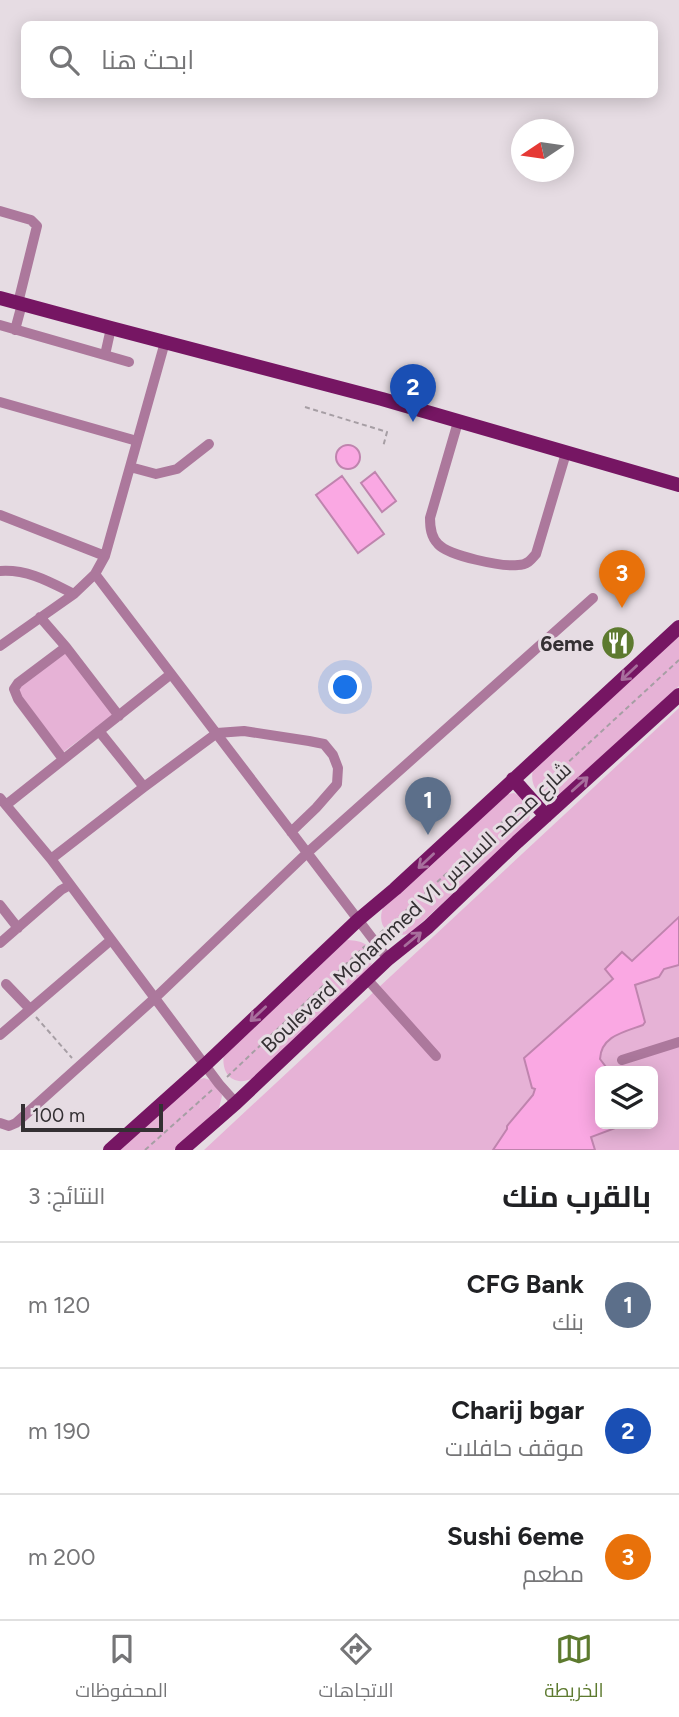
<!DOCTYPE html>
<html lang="ar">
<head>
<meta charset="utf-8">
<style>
	body { margin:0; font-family:Figtree,Cairo,sans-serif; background:#f6f6f6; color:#202124; direction:rtl }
	.controls { position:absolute; right:21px; bottom:21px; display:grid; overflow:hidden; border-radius:10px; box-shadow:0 4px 18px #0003 }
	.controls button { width:63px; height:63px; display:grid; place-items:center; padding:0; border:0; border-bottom:2px solid #e0e0e0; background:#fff; color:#202124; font:35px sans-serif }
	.compass { position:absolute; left:511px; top:119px; width:63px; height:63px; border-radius:50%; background:#fff; box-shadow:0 4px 18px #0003; rotate:257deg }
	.scale { position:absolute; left:21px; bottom:18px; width:142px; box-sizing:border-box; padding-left:7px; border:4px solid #343033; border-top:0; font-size:19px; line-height:24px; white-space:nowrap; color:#343033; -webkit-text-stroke:5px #e6dce3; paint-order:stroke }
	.you { position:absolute; left:346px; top:688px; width:24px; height:24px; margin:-18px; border:5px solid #fff; border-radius:50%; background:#1a73e8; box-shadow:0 0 0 10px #1a73e833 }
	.badge { display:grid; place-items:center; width:46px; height:46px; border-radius:50%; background:#5d7a2f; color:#fff; font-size:23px; font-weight:700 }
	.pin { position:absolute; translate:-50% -58px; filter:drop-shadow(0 2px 4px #0008) }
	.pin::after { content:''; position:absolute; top:37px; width:24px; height:21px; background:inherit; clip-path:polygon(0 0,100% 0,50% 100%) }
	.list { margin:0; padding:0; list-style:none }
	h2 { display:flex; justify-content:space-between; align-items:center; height:91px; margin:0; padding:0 28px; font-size:30px }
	h2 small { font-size:23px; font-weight:400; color:#757577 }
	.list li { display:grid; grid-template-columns:46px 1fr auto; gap:21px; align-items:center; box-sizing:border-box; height:126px; padding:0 28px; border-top:2px solid #e0e0e0 }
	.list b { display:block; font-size:26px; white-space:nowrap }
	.list p { margin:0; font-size:23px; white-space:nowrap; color:#757577 }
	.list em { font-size:23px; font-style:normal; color:#757577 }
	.icon { flex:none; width:38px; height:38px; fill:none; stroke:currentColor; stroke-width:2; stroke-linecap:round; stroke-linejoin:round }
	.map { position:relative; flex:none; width:679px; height:1150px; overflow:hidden; direction:ltr }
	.search { position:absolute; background:#fff; box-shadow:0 4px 18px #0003; left:21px; right:21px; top:21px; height:77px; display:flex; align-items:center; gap:18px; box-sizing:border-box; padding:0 24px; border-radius:10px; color:#757577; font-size:26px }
	.sheet { height:469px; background:#fff }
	nav { display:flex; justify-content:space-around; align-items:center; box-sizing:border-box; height:98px; border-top:2px solid #e0e0e0; background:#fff; font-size:19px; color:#757577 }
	nav a { display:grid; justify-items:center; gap:4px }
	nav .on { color:#5d7a2f }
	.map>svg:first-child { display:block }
</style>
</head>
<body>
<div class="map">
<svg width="679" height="1150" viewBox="0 0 679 1150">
	<rect width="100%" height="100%" fill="#e6dce3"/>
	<!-- green -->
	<path fill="#e6b2d6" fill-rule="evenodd" d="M679,635V686L560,795C539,799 529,788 533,768Z
		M66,649L114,714L62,753L16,689Z
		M679,708V1150H204ZM600,1071H653V1124H600Z
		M514,793C529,800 533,809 528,824L409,934C388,938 375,926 384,905L503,795Z
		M346,940C358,940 373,943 373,958C373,959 370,969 369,970L252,1079C247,1080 243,1082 239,1081C224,1079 222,1064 224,1052Z
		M204,1078L213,1081L220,1088L222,1096L219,1108L174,1150H118L194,1081Z"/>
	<!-- water -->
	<path fill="#faa8e3" stroke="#bf84ae" stroke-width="2" d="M336 457a12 12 0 1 1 24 0a12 12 0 1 1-24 0Z
		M375,472L396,501L382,512L361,483Z
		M342,476L384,534L358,553L316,495Z
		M679,917V965L664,969L659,977L635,985L645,1022L643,1025C624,1032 601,1036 600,1059L609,1071H600V1124H619L618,1127L591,1137L595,1150H493L507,1129V1126L533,1095L535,1089L532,1088L524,1058L613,979L605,969L622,952L632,961Z"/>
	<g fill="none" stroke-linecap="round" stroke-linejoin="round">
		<!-- path -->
		<path stroke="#a69ea4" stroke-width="2" stroke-dasharray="5 3.5" stroke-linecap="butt" d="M305,407L387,432L383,447
			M538,790L679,660
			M380,933L410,907L521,805
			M36,1017L72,1058
			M227,1077L365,946
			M145,1150L212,1090"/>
		<!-- minor -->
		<path stroke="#ac789c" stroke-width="10" d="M0,211L31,220L37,226L18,303
			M0,325L129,362
			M15,330L22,304
			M105,355L111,328
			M0,402L137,441
			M458,422L430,518C430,528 431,537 438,544C449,556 502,567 518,565C527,565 531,560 536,554L566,453
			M130,467L156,474L177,469L209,444
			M0,515L105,556
			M0,571C28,569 50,582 74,594
			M95,574L388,959
			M40,617L66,647L119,716
			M0,646L74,594L95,574L105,556L165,342
			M99,731L144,787
			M63,759L18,699L14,689L18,683L66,647
			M0,798L51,859L219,1084L236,1103
			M6,805L171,674
			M51,859L144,787L217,733L244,731L309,741L324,744L333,755L338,768L337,784L316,808L291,832
			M0,905L18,928
			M0,943L61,890L70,885
			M367,979L436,1056
			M6,984L30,1009
			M0,1035L111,940
			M622,1060L679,1042
			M0,1123L9,1126L16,1123L155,998L307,853L593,598"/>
		<!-- major -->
		<path stroke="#761663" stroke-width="14" d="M0,298L111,328L382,399L679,485
			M513,779L546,816
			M110,1150L205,1065L358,920L395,889L679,627
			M182,1150L236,1103L388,959L428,927L517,842L679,695"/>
	</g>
	<!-- one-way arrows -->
	<defs><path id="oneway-shaft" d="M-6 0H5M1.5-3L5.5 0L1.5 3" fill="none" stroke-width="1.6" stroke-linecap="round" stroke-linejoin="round" transform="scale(1.75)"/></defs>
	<g stroke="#a86f9d">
		<use href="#oneway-shaft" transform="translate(629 673) rotate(137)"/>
		<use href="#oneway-shaft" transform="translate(580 784) rotate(-42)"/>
		<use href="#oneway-shaft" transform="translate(426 861) rotate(137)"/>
		<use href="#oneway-shaft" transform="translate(413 939) rotate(-40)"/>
		<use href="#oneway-shaft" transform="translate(258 1014) rotate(137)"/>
	</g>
	<!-- icons -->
	<defs>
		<g id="restaurant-disc" transform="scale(1.75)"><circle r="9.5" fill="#5d7a2f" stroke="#e6dce3"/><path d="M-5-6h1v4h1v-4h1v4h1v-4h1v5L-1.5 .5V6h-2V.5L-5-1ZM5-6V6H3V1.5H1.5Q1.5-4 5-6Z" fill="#fff"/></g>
	</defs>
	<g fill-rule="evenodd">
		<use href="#restaurant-disc" x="618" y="643"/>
	</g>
	<g text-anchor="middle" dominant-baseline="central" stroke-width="6" stroke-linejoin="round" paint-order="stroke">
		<!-- poi labels -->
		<g font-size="21" font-weight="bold" fill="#343033" stroke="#e6dce3" text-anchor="end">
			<text x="594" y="643">6eme</text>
		</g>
		<!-- street labels -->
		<g font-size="21" fill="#343033" stroke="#e6dce3">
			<text transform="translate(416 907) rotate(-43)">Boulevard Mohammed VI شارع محمد السادس</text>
		</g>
	</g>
</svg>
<div class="controls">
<button><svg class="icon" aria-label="layers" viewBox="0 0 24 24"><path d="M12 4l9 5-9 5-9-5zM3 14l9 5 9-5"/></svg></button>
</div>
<svg class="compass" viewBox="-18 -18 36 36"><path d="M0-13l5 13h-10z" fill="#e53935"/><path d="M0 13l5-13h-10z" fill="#757577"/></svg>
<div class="scale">100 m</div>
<div class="you"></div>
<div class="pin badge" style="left:428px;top:835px;background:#5c6f8a">1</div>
<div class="pin badge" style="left:413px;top:422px;background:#1a4fb4">2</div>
<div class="pin badge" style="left:622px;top:608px;background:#e8710a">3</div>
<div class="search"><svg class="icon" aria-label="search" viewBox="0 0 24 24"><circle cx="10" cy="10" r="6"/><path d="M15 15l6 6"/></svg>ابحث هنا</div>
</div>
<section class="sheet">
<h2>بالقرب منك<small>النتائج: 3</small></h2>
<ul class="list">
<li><span class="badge" style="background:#5c6f8a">1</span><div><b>CFG Bank</b><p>بنك</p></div><em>120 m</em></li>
<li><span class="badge" style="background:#1a4fb4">2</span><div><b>Charij bgar</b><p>موقف حافلات</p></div><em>190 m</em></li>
<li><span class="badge" style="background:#e8710a">3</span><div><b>Sushi 6eme</b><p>مطعم</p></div><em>200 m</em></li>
</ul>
</section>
<nav>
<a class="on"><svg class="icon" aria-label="map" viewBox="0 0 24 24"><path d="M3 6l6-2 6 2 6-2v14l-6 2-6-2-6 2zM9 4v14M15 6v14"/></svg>الخريطة</a>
<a><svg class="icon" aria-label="directions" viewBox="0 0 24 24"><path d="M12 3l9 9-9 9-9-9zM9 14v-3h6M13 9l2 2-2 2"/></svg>الاتجاهات</a>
<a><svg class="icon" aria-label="saved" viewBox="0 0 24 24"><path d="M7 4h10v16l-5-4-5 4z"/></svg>المحفوظات</a>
</nav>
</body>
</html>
